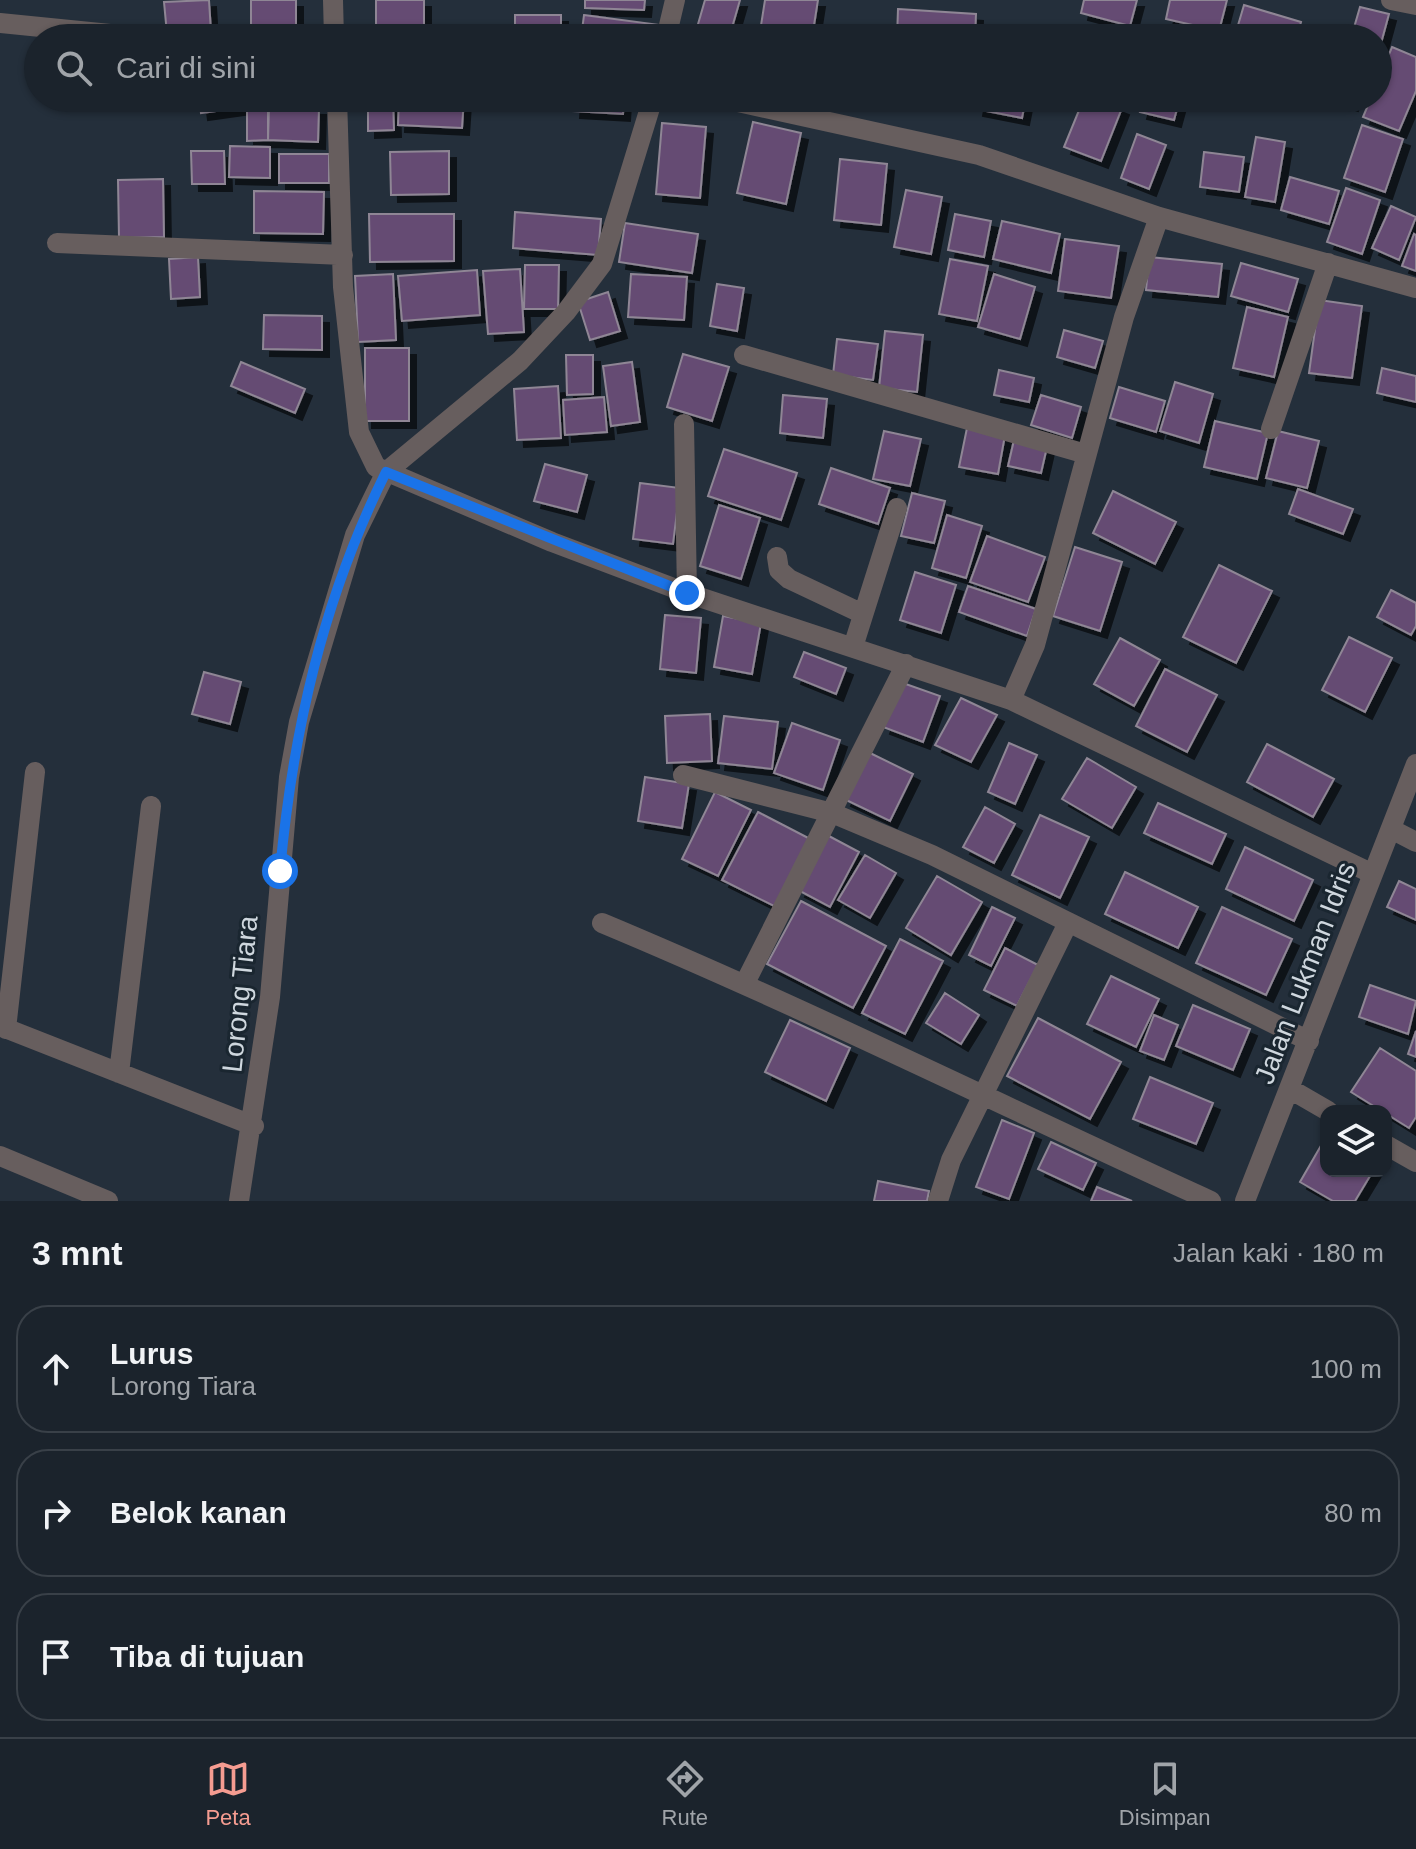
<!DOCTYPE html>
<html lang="id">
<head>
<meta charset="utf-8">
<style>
	body { margin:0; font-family:Helvetica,sans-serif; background:#282f38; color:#f1f3f6 }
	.controls { position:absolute; right:24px; bottom:24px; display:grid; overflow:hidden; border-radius:16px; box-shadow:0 2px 6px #0004 }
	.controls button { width:72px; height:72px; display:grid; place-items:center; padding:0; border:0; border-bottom:2px solid #394048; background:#1b232c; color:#f1f3f6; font:40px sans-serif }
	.stop { position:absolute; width:24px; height:24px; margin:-18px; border:6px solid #1a73e8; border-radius:50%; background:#fff }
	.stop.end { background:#1a73e8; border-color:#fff; box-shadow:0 2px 8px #0008 }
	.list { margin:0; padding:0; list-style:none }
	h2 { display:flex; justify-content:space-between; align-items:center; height:104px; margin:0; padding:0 32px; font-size:34px }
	h2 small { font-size:26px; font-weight:400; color:#a0a4a9 }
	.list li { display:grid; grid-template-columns:52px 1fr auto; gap:24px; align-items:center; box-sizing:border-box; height:128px; margin:0 16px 16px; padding:0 16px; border:2px solid #394048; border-radius:32px }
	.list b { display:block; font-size:30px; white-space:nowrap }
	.list p { margin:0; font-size:26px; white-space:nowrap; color:#a0a4a9 }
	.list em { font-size:26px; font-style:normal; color:#a0a4a9 }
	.icon { flex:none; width:44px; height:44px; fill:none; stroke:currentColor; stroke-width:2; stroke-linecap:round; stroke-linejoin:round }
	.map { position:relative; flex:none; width:1416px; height:1201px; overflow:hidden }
	.search { position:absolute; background:#1b232c; box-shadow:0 2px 6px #0004; left:24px; right:24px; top:24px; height:88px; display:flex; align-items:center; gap:20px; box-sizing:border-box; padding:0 28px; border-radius:44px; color:#a0a4a9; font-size:30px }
	.sheet { height:536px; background:#1b232c }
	nav { display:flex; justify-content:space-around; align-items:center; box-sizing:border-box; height:112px; border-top:2px solid #394048; background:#1b232c; font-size:22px; color:#a0a4a9 }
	nav a { display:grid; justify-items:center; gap:4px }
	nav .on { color:#f59c91 }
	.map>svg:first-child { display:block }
</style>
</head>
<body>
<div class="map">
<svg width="1416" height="1201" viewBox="0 0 1416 1201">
	<defs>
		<filter id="shadow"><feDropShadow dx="7" dy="7" stdDeviation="0" flood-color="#0009"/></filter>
	</defs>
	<rect width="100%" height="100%" fill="#242f3b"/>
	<!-- building -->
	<path fill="#654c73" stroke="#8f8695" stroke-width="2" filter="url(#shadow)" d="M209,0L211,32L167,34L164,2Z
		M251,0H296V29L251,28Z
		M376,0H424V27H376Z
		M585,0H645L644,10L585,8Z
		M705,0H740L729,38H694Z
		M765,0H818L812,38H759Z
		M1084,0H1137L1130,26L1081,13Z
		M1170,0H1227L1219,31L1166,19Z
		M1244,5L1301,22L1297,38H1254L1236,32Z
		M1360,7L1389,14L1380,47L1378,38H1351Z
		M898,9L976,14L975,38H897Z
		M515,15H561V38H515Z
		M584,15L660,25L658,38H581Z
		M1392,47L1416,57V91L1399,131L1363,117L1371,98H1378V81Z
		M199,98H251L252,106L201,113Z
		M368,98H393L394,130L368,131Z
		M399,98H464L462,128L398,125Z
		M574,98H624L623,114L573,111Z
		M978,98H1026L1022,118L976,109Z
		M1084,98H1097L1122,108L1101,161L1064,147Z
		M1144,98H1180L1174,120L1140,112Z
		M1333,98H1353L1351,104Z
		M269,107L319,108L318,142L268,140Z
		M247,109H268V140L247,141Z
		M753,122L801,133L786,204L737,193Z
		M662,123L706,127L700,198L656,194Z
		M1362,125L1403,139L1385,192L1344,178Z
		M1137,134L1166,145L1149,189L1121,178Z
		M1256,137L1285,142L1275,202L1245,197Z
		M230,146L270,147V178L229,177Z
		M191,151H224L225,184H192Z
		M449,151V194L391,195L390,152Z
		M1204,152L1244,157L1239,192L1200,187Z
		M279,154H329V183H279Z
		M840,159L887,164L881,225L834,220Z
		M1290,177L1339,191L1329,224L1281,210Z
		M163,179L164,237L119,238L118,180Z
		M1346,188L1380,200L1362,254L1327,242Z
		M906,190L942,197L931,254L894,247Z
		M254,191L324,192L323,234L254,233Z
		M1391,206L1416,217L1399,260L1372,248Z
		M515,212L601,219L598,255L513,248Z
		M369,214H454V261L370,262Z
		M955,214L991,221L984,257L948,250Z
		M1002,221L1060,234L1051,273L993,259Z
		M625,223L698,234L692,273L619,262Z
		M1414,234L1416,235V271L1402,266Z
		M1065,239L1119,246L1111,298L1058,291Z
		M198,257L200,297L171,299L169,259Z
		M1149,257L1222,264L1218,297L1146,290Z
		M950,259L988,266L977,321L939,314Z
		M1241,263L1298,279L1288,312L1231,296Z
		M525,265H559L558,309H524Z
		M520,269L524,332L488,334L483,271Z
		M477,270L480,315L402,321L398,276Z
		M393,274L396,340L358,342L355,276Z
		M631,274L687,277L684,320L628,317Z
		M994,274L1035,287L1020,339L978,327Z
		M717,284L744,288L737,331L710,326Z
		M608,292L620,331L590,340L578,302Z
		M1319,300L1362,306L1352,378L1309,373Z
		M1247,307L1288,317L1274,377L1233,368Z
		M264,315L322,316V350L263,349Z
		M1064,330L1103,341L1095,368L1057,357Z
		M885,331L923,335L917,392L879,388Z
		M837,339L878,344L873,380L833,375Z
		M365,348H409V421H365Z
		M683,354L729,367L712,421L667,407Z
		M566,355H593V394L567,395Z
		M241,362L305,389L295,413L231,386Z
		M632,362L640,422L611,426L603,366Z
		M1382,368L1416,376V402L1377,393Z
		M999,370L1034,378L1029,402L994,395Z
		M1175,382L1213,394L1199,443L1160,431Z
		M558,386L561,438L517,440L514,389Z
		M1119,387L1165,401L1156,432L1110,418Z
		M783,395L827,399L823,438L780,433Z
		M1041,395L1081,407L1072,438L1031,425Z
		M604,397L607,432L565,435L563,400Z
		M1215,421L1268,433L1257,479L1204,467Z
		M967,428L1005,435L998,474L959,467Z
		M884,431L921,439L910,486L873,479Z
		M1278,431L1319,441L1307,488L1266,478Z
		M1014,440L1047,447L1041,473L1008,466Z
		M724,449L797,473L781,520L708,496Z
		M545,464L587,475L577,512L534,501Z
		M831,468L890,488L878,524L819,504Z
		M640,483L680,488L673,544L633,539Z
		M1298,489L1353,509L1343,534L1289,514Z
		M1113,491L1176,522L1155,564L1093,533Z
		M912,493L945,501L934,543L901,536Z
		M719,505L760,518L741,579L700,566Z
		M947,515L982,526L966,578L932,568Z
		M987,536L1045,557L1028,602L970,582Z
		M1075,547L1122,562L1100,631L1053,616Z
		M1219,565L1272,591L1236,663L1183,637Z
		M915,572L956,585L941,633L900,620Z
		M968,586L1036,609L1027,636L959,612Z
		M1391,590L1416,603V626L1411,635L1377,617Z
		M665,615L701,618L696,673L660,669Z
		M723,616L761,623L752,674L714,667Z
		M1349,637L1392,658L1365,712L1322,690Z
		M1120,638L1160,660L1134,706L1094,684Z
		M804,652L846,668L836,694L794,677Z
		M1165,669L1217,695L1187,752L1136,726Z
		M204,672L241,682L230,724L192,714Z
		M900,682L940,696L923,742L883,727Z
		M961,698L997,715L971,762L935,745Z
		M710,714L712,761L667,763L665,716Z
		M724,716L778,722L772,769L718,763Z
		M792,723L840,740L823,790L774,773Z
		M1009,743L1037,755L1015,804L988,792Z
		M1267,744L1334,779L1313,817L1247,782Z
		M868,752L913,774L890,821L844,799Z
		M1087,758L1136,787L1112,828L1062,799Z
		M645,777L689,784L682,828L638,821Z
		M715,792L751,810L718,876L682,859Z
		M1158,803L1226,834L1212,864L1144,833Z
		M985,807L1015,824L994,863L963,847Z
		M758,812L816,842L780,909L722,880Z
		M1040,815L1089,837L1060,898L1012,875Z
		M827,835L859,852L830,907L798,890Z
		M1245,847L1313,880L1294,921L1226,889Z
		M865,855L896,873L870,918L838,900Z
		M1125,872L1198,907L1178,948L1105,914Z
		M937,876L982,902L951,955L906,928Z
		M1399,881L1416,889V920L1387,907Z
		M801,901L886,946L853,1008L767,964Z
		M992,907L1015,918L991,966L969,955Z
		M1222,907L1292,939L1266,995L1196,963Z
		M900,939L943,961L905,1034L862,1013Z
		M1005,948L1038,965L1017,1006L984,990Z
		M1111,976L1159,999L1136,1047L1087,1024Z
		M1370,985L1416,1001L1408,1034L1359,1017Z
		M945,993L979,1015L961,1044L926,1023Z
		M1193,1005L1250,1029L1233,1070L1176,1046Z
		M1154,1015L1178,1025L1164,1060L1140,1051Z
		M1038,1018L1121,1062L1090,1119L1007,1076Z
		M790,1020L850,1048L826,1101L765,1072Z
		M1416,1031V1057L1408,1054Z
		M1380,1048L1416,1071V1117L1409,1128L1351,1092Z
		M1150,1077L1213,1103L1196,1144L1133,1119Z
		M1002,1120L1034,1133L1009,1199L976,1187Z
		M1326,1137V1171H1373L1355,1201H1333L1300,1182Z
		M1051,1142L1096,1163L1083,1190L1038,1169Z
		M878,1181L929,1191L927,1201H874Z
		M1097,1187L1132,1201H1091Z"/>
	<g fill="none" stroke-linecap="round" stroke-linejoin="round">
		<!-- minor -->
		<path stroke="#675e5e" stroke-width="20" d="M333,0L334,38
			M1391,0L1416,5
			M0,23L150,38
			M666,38L675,0
			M337,98L343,287L359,432L376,467L552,542L687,593L1011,700L1373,874
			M720,98L979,155L1159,217L1416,288
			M57,243L343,255
			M744,355L1086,454
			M684,424L687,593
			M1271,429L1328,263
			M777,557L779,570L789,579L863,614
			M853,647L897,508
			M1011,700L1035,645L1124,317L1159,217
			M683,775L832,813L932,855L1309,1041
			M1391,829L1416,842
			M602,923C808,1009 1008,1109 1211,1201
			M745,983L906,664
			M0,1026L254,1126
			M6,1029L35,772
			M119,1073L151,806
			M1290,1089L1328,1111
			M1386,1145L1416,1162
			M0,1156L108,1201
			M239,1201L270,997L289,777L299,722L355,535L386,472L520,361L566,312L602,264L653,98
			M938,1201L951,1160L1068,923
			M1245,1201L1416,764"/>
	</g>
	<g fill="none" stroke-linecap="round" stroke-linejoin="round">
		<!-- route -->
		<path stroke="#1a73e8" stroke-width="10" d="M280,871C293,731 323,599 386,472L687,593"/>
	</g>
	<g text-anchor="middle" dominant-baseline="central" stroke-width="6" stroke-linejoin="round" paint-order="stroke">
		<!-- street labels -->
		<g font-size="28" fill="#cfd7de" stroke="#1a2630">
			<text transform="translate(1305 973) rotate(-69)">Jalan Lukman Idris</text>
			<text transform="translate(240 994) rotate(-84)">Lorong Tiara</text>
		</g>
	</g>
</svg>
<div class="controls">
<button><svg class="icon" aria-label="layers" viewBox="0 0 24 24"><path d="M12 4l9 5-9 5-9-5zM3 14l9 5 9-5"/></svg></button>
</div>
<div class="stop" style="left:280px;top:871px"></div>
<div class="stop end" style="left:687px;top:593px"></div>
<div class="search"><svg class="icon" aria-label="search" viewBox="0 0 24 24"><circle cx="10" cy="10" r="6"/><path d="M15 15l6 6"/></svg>Cari di sini</div>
</div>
<section class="sheet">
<h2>3 mnt<small>Jalan kaki · 180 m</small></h2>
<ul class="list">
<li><svg class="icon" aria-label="ahead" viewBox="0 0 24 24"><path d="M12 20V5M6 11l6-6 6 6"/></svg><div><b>Lurus</b><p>Lorong Tiara</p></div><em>100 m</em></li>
<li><svg class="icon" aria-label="right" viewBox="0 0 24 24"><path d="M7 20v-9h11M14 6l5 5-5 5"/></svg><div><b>Belok kanan</b></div><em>80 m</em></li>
<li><svg class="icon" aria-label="arrive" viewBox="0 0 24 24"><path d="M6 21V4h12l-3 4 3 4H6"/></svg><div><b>Tiba di tujuan</b></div></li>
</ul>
</section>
<nav>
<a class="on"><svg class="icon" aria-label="map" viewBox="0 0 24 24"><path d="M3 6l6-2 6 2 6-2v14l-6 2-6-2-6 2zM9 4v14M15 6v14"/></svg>Peta</a>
<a><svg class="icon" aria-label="directions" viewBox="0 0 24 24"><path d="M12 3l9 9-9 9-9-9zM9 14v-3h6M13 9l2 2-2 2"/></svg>Rute</a>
<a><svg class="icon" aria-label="saved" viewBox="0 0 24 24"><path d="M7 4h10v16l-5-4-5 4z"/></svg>Disimpan</a>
</nav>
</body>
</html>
